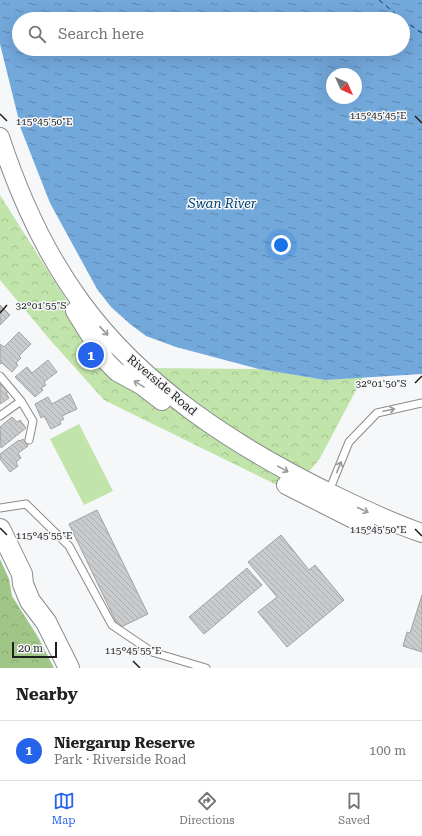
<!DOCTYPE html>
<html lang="en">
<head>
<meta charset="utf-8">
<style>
	body { margin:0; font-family:"Roboto Serif",serif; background:#f6f6f6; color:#202124 }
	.compass { position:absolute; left:326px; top:68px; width:36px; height:36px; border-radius:50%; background:#fff; box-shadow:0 4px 16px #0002; rotate:135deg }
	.scale { position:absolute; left:12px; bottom:10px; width:45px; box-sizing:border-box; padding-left:4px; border:2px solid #1e1e1f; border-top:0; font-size:11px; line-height:14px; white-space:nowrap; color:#1e1e1f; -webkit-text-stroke:3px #f6f7f9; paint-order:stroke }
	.you { position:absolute; left:281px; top:245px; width:14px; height:14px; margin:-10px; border:3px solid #fff; border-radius:50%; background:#1a73e8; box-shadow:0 0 0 6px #1a73e833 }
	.badge { display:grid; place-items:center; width:26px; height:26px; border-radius:50%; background:#2563eb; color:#fff; font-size:13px; font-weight:700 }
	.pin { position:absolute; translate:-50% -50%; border:2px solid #fff; box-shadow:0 1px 4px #0006 }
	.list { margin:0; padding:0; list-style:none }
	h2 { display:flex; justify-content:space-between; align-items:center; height:52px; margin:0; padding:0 16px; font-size:17px }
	h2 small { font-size:13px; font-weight:400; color:#757577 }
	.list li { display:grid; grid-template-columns:26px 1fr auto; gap:12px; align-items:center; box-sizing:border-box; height:60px; padding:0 16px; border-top:1px solid #e0e0e0 }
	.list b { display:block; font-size:15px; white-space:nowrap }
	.list p { margin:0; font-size:13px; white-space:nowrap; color:#757577 }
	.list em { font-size:13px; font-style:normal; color:#757577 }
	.icon { flex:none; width:22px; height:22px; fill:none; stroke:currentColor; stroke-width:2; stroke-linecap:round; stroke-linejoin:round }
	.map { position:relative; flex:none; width:422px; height:668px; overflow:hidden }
	.search { position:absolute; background:#fff; box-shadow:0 4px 16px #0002; left:12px; right:12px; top:12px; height:44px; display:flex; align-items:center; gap:10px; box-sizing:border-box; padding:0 14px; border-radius:22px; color:#757577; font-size:15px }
	.sheet { height:112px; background:#fff }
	nav { display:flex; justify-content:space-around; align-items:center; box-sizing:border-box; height:56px; border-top:1px solid #e0e0e0; background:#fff; font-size:11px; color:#757577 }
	nav a { display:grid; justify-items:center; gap:2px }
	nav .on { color:#2563eb }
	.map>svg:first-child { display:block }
</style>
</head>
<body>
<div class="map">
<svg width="422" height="668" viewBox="0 0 422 668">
	<defs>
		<pattern id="forest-crowns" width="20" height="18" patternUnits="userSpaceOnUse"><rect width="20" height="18" fill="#a0c687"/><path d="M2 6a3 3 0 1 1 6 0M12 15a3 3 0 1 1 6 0" fill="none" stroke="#89aa74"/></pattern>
		<pattern id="park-crowns" width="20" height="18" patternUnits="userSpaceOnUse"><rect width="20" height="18" fill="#c0e4a9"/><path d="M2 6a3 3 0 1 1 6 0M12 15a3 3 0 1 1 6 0" fill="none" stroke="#a5c391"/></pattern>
		<pattern id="water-ripples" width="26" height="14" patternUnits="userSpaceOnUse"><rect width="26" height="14" fill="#73a8db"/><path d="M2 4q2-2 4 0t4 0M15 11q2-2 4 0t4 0" fill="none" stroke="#5e88b1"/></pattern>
		<pattern id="building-back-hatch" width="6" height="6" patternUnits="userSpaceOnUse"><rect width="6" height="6" fill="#cacbcc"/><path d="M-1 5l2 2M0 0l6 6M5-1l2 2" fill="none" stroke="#adaeaf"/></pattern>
	</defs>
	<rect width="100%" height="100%" fill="#f6f7f9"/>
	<!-- green -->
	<path fill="#c0e4a9" d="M79,424L113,491L84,505L50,439Z"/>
	<!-- forest -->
	<path fill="url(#forest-crowns)" d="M0,559L9,579L12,596L38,637L54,668H0Z"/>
	<!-- park -->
	<path fill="url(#park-crowns)" d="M0,195L91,339L144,368L259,369L325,380L363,377L319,460L291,492L104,400L51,341L0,280Z"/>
	<!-- water -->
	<path fill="url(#water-ripples)" fill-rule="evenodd" d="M0,0H422V374L325,380L259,369L176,347L146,336L130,324L111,307L97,289L50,203L21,129L0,44ZM19,19H403V49H19ZM332,74H356V98H332Z"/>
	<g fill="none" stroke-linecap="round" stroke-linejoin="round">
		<!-- ferry -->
		<path stroke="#014070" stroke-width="1" stroke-dasharray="5 4" stroke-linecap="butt" d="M379,0L402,19
			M403,20L422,33"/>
	</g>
	<!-- building -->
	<path fill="url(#building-back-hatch)" stroke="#a0a2a3" d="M0,305L10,315L0,325Z
		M19,332L31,344L19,356L21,358L16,363L18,365L12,372L2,363L0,364V344L4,347Z
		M48,360L57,372L44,382L46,385L41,388L43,390L35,397L15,377L27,367L32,373Z
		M3,383L9,391L6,393L9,398L0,404V385Z
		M70,394L77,409L62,416L64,419L60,421L61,424L51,429L44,416L41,418L35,404L48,397L52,404Z
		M12,417L17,422L20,420L26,428L1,448L0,427Z
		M23,439L28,446L18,453L21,458L16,462L18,466L10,472L0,459V454L19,440L20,441Z
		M97,510L148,614L119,628L69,524Z
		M281,535L309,570L315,565L344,600L287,647L258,612L277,597L248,562Z
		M247,568L262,585L204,634L189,617Z
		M422,595V652L403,646L407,632L410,633Z"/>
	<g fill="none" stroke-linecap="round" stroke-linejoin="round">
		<!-- service casing -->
		<g stroke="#898a8b" stroke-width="9">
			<path id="service" d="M0,376L21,401L0,416
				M21,401L33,421L29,440
				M329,491L349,442L377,413L422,403
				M0,508L26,504L69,546L112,625L152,652L206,668"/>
		</g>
		<!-- tertiary casing -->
		<g stroke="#898a8b" stroke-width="20">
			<path id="tertiary" d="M0,137C19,195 45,253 81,302C143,387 235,446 328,492C359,507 389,522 422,533
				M75,311L106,361L117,372L141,385L162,401
				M286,485L365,525"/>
		</g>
		<!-- secondary casing -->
		<g stroke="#898a8b" stroke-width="22">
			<path id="secondary" d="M0,529L22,574L23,584L30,601L46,622L69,668"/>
		</g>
		<!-- service -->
		<use href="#service" stroke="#fff" stroke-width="7"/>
		<!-- tertiary -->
		<use href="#tertiary" stroke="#fff" stroke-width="18"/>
		<!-- secondary -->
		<use href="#secondary" stroke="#fff" stroke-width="20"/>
	</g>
	<!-- one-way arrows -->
	<defs><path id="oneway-shaft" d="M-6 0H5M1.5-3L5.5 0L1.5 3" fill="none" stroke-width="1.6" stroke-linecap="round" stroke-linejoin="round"/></defs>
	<g stroke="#9a9a9a">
		<use href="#oneway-shaft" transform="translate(104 331) rotate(47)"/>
		<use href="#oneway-shaft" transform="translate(139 384) rotate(-149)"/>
		<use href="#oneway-shaft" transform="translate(389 410) rotate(-12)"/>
		<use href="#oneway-shaft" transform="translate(339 467) rotate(-68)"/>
		<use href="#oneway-shaft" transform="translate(283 469) rotate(29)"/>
		<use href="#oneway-shaft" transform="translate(363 510) rotate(25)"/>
	</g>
	<!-- ticks -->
	<path fill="none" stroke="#1e1e1f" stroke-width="1.5" d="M0,114L7,121M415,116L422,123M0,313L7,305M415,383L422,376M0,528L7,535M415,529L422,536M133,661L140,668"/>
	<g text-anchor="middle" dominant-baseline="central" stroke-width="3" stroke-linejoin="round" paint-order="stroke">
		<!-- street labels -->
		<g font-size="12" fill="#1e1e1f" stroke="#f6f7f9">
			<text transform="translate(162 385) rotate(40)">Riverside Road</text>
		</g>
		<!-- water labels -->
		<g font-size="13" font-style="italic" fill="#014070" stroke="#f6f7f9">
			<text x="222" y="203">Swan River</text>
		</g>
	</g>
	<g font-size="10" text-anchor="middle" fill="#1e1e1f" stroke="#f6f7f9" stroke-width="3" stroke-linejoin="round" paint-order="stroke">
		<text x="378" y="119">115°45'45"E</text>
		<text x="44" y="125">115°45'50"E</text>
		<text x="41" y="309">32°01'55"S</text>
		<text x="381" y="387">32°01'50"S</text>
		<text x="378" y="533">115°45'50"E</text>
		<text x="44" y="539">115°45'55"E</text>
		<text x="133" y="654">115°45'55"E</text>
	</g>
</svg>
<svg class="compass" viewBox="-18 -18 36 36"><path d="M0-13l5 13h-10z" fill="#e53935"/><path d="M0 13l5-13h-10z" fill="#757577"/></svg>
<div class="scale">20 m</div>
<div class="you"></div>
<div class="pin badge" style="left:91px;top:355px">1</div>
<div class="search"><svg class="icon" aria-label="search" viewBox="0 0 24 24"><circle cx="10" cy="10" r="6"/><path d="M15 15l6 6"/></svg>Search here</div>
</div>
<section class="sheet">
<h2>Nearby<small></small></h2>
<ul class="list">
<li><span class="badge">1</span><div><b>Niergarup Reserve</b><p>Park · Riverside Road</p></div><em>100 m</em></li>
</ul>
</section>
<nav>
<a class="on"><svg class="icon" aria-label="map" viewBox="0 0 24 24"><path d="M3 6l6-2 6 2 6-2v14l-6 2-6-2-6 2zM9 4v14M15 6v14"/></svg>Map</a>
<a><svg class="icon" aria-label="directions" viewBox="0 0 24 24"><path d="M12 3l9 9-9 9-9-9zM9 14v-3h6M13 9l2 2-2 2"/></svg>Directions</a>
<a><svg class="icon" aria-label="saved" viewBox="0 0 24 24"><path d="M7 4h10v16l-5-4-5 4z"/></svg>Saved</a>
</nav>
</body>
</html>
